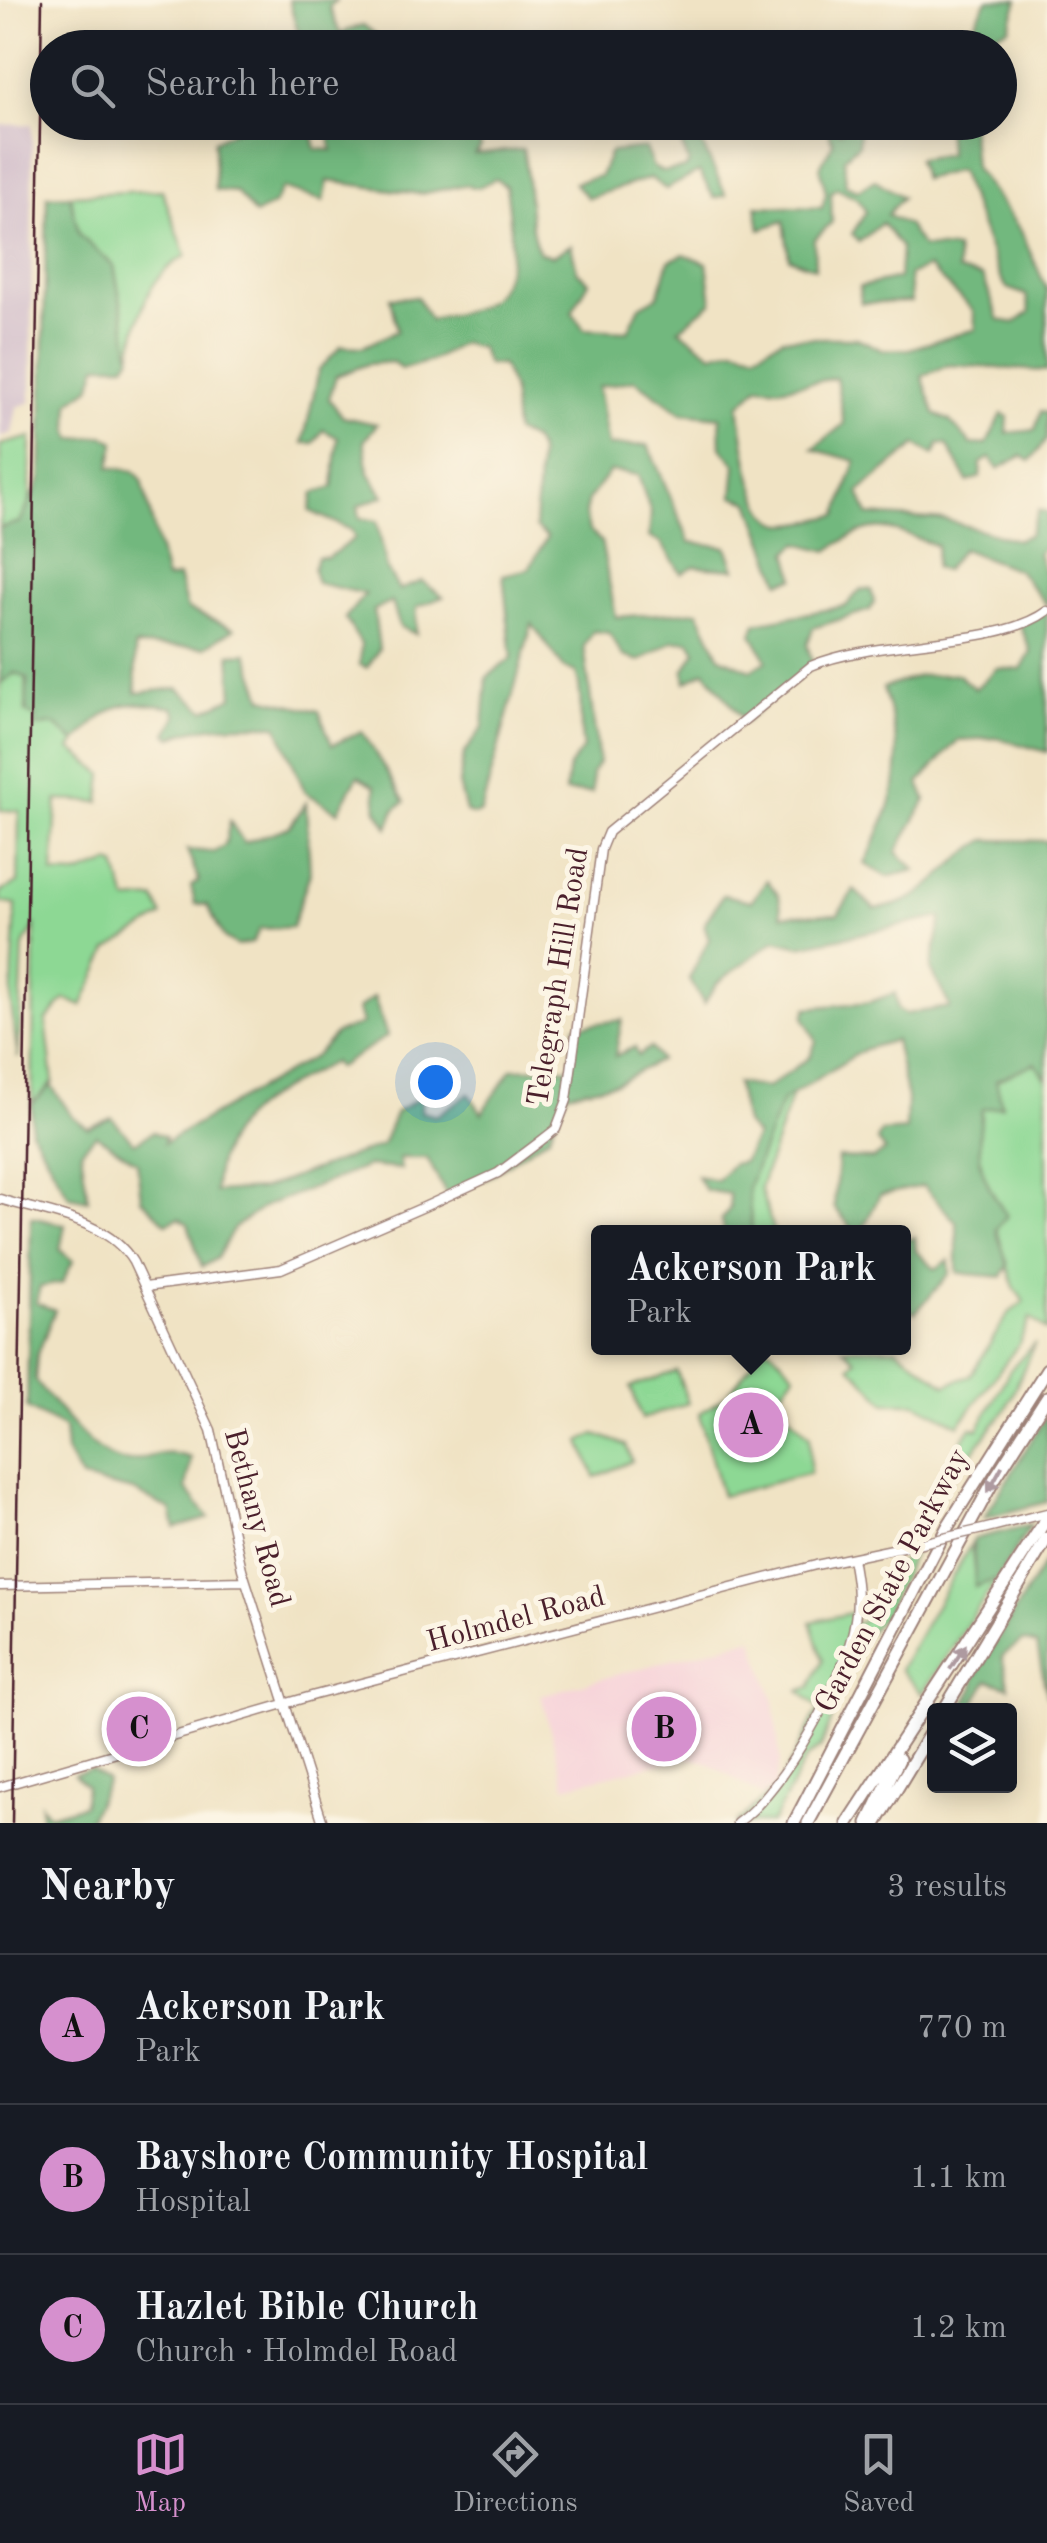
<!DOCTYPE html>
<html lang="en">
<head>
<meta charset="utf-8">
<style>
	body { margin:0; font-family:"Old Standard TT",serif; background:#20242c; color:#f1f3f6 }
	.controls { position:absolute; right:30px; bottom:30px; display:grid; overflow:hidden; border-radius:10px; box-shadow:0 5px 25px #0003 }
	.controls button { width:90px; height:90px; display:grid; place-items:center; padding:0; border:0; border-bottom:2px solid #363941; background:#171b24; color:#f1f3f6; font:50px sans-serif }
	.you { position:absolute; left:435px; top:1082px; width:35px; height:35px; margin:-25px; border:8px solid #fff; border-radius:50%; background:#1a73e8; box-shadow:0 0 0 15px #1a73e833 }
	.badge { display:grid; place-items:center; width:65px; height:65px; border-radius:50%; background:#d690ce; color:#111; font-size:32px; font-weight:700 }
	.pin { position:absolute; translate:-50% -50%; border:5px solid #fff; box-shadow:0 2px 10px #0006 }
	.popup { position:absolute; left:591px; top:1225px; width:320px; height:130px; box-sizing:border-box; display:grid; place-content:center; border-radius:10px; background:#171b24; filter:drop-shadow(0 2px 8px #0005); font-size:32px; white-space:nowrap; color:#9ea1a6 }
	.popup b { font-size:38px; color:#f1f3f6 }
	.popup::after { content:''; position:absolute; left:50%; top:100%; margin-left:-20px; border:20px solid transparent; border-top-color:#171b24 }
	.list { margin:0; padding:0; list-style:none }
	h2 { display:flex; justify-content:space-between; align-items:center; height:130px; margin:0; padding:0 40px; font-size:42px }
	h2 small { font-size:32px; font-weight:400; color:#9ea1a6 }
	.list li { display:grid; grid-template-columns:65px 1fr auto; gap:30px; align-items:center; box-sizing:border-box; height:150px; padding:0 40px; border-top:2px solid #363941 }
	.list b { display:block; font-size:38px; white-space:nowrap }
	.list p { margin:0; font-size:32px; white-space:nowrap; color:#9ea1a6 }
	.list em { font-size:32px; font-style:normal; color:#9ea1a6 }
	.icon { flex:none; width:55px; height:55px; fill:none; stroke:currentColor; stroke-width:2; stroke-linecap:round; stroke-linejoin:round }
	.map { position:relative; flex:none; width:1047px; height:1823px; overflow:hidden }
	.search { position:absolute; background:#171b24; box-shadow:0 5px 25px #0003; left:30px; right:30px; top:30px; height:110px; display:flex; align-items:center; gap:25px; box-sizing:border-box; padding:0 35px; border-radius:55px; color:#9ea1a6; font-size:38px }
	.sheet { height:580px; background:#171b24 }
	nav { display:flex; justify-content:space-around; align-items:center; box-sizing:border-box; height:140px; border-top:2px solid #363941; background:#171b24; font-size:28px; color:#9ea1a6 }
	nav a { display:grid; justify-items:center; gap:5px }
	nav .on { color:#d690ce }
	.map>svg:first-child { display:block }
</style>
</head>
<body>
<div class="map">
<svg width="1047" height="1823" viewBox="0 0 1047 1823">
	<rect width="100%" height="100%" fill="#fcf5e5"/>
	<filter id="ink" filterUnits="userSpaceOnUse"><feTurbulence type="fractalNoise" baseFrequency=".01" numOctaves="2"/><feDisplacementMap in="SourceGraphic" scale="20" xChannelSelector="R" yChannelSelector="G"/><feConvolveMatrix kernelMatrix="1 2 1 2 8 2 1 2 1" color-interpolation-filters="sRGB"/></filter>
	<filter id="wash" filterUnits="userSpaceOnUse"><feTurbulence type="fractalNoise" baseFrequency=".0048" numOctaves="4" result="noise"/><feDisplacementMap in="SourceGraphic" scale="40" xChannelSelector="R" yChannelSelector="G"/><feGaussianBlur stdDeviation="2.25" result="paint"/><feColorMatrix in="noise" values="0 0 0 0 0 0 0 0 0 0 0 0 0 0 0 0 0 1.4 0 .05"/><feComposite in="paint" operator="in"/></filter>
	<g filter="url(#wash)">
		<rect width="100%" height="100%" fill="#f0e3c4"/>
		<!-- built -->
		<path fill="#f6cfd8" d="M753,1638L774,1702L780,1761L775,1785L762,1796L707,1762L686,1757L565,1786L541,1695Z"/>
		<!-- industrial -->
		<path fill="#d1bdca" d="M32,124L31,402L17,407L12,433L0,437V125Z"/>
		<!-- green -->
		<path fill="#8dd894" stroke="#6c7c60" stroke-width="2.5" d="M162,190L186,256C147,275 138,316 131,356L114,266L79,236L70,195Z
			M31,437L30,503L20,522L0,528V445Z
			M15,673L27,678L26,712L37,717V726L54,724L76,742L71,749L103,774L100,802L57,800L53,874L77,875L110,863L116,865L127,901L155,899L163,916L108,950L82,1006L65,999L46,1021L53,1082L32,1104L35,926L23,946L18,1058L11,1004L16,905L0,902V892L18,883L19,811L0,810V683Z
			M1035,1062L1047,1080V1331L1030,1318L1019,1344L959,1425L916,1403H886L850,1366L856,1360L843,1348H896L946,1385L970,1376L1009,1313L1024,1302L1014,1287L996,1228L1006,1216L984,1183L977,1155L982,1109L996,1081Z
			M793,1091L760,1188L774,1232H752L747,1187L782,1101Z
			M1035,1343L1006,1409L946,1486L924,1532L915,1534L930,1490L971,1427L978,1429L1010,1370Z
			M764,1348H770L795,1374L775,1401L810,1436V1473L722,1496L699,1414L727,1395Z
			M677,1371L688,1403L642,1419L631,1387Z
			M595,1434L626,1445L632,1461L595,1477L581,1442Z
			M971,1544L976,1586L997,1579L922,1694L900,1669Z
			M913,1554L884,1615L864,1638L821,1747L806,1759L772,1823H736L779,1785L819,1708L799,1691L810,1687L823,1660L811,1622L855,1612L854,1625L864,1620L906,1555Z"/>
		<!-- forest -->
		<path fill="#72b87e" stroke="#5e6c54" stroke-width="2.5" fill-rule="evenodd" d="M289,0H336L329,7L340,33L363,25L392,47H302Z
			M987,0H1018L1009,28L989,36L985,47H962Z
			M248,123H310L316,149L332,150L327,123H462L478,138L481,147L475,154L523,149C530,181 527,227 539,252L552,256L571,245L577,271L589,282L572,312L584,329L628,331L640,306L658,296L669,261L684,254L707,263L712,302L679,329L712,354L735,348L756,353L783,338H857L883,350L909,349L976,329L973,310L928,267L909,275L911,302L861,303L859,287L899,278L901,248L882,223L859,242L852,234L866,212L858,199L837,188L831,192L832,222L814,240L815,268L789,258L784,221L760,229L756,206L822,208L826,193L820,167L833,143L826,126L840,132L849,123H860L858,145L844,158L846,185L858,190L875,180L902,197L887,215L907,225L922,247L956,249L958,271L983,277L999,320L1015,323L1030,312L1026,295L1007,288L1000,277L959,170L923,179L917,159L948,154L946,123H970L974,167L1021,231L1047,290V371L949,365L922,376L935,414L949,420L971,444L986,445L1002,414L1008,417L1007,433L1035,430L1041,411L1047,413V439L1030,461L1022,456L998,469L990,458L981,463L980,477L968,482L947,445L939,444L934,455L916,445L859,492L868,515L946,520L1016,540L1029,535L1039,510L1047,513V546L1038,553L1047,578V606L1018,570L962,549L944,571L935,568L937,546C885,527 876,517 828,551L798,543L788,552L795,578L780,582L750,502L733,496L736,464L721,447L720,417L682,413L635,380L598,387L608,446L648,445L690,542L727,547L735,569L695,566L681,573L661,543L649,537L651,513L638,475L610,471L588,500L585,513L589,531L601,541L616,617L698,611L720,657L751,670L767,660L752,634L756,623L846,606L861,589L871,590L874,602L870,610L813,628L807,645L813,664L745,722L705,671L686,682L684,671L696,651L690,641H673L640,661L623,656L609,633L593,631L584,646L599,763L592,773V793L565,792L569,767L583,749C578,721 584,699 576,672L564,668L532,624L481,812L474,815L466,812L459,784L464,754L483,727L487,677L512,658L503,575L529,569L547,537L535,528L539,452L534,441L515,432L512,388L502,365L487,364L480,348L462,343L431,361L401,369L393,362L368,364L336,376L329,399L343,417L377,424L364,441L369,473L384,496L358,506L360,518L377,521L387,569L399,590L422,581L443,597L417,607L416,634L400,627L392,602L374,610L379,649L367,668L360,665L361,644L345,618L365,594L317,583L313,570L317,557L327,558L355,538L351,530L310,511L314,493L333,487L338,438L323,430L314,443H303L319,370L341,346L363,347L397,331L390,298L417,297L430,320C447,315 469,312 483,304C521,282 511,221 506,186L495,179L477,188L465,185L420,194L328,181L324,201L282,188L274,204L255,215L236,192L215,190L214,141ZM836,378L844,424L813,449L856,461L838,515C822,518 801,525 784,524C751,522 743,431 739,405L759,386L779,388Z
			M639,123H756L758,134L701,142L726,195L714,198L699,172L666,189L650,178L588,198L574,183L600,176L610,152L645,148L653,167L663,172L686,168L689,162L681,143L651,139Z
			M70,195L79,235L114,266L131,356L125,365H98L91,387L70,402L69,431L73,439L103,436L115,442L110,467L134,471L142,480L166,579L178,577L187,609L234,629L205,647L135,646L136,693L178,688L205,710L233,697L230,654L247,653L263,698L319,711L332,745L362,731L405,802L395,809L388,828L377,810L375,786L358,776L338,812L305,792L277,725C244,725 200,723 172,738L167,734L177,716L174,708C122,699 113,702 76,742L54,724L36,727V717L26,713L27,678L15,673L0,683V528L20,522L41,479L47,196Z
			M1047,610V752L998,738L958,740L919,783L926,800L897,852L916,870L887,877L865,864C899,790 908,768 883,688L919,676L957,674L975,689L997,668L1021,670L1031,652L1020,625Z
			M306,803L310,873L292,927L260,929L252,943L237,946L224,938L207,905L195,904L191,886L199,881L187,850L214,852L225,845L230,821L244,843L289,827Z
			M986,840L1047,841V1079L1035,1063L996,1080L1002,1106L982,1109C976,1159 978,1174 1007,1216L996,1229L1008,1265L1002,1277L957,1273V1223L923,1186L880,1195L861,1232H855L834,1207L838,1158L873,1159L885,1151L877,1141L881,1132L906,1130L907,1099L895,1040L865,1049L782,1101L748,1187L752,1231L724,1232L721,1220L730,1208L729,1194L705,1190L697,1176L717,1180L732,1164L743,1162L756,1136L745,1124L736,1083L767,1088L810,1057L816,1041L804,1017L807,1008L870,1002L895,993L898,1010L905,1014L950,1007L931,969L942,917L800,946L775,940L717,983L704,1004L689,979L709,939L704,924L723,895L751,901L767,880L779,896L782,915L838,914L854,890L875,909C931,903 942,864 986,840Z
			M374,997L387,1036L337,1068L333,1062C274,1093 216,1116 215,1192L262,1189L382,1145L396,1112L421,1097V1112L436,1116L469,1094L482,1113L512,1069L570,1068L576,1026L622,1020L615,1056L635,1047L638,1056L650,1047L660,1060L616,1083L567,1093L549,1136L490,1176L447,1196L427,1158H399L401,1169L368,1166L265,1206L234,1228L217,1258L202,1267L188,1224L179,1218L166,1223L141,1199L137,1162L96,1135L81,1151L88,1200L69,1196L31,1130L32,1104L51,1085L72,1116L88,1128L112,1118L134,1143L153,1132L165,1137L164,1143L315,1056L336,1033L362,1024L358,1009Z
			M31,1217L65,1225L60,1250L73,1261L62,1283L40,1287L36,1303L55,1310L37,1356L35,1381C55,1403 99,1466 130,1461C158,1457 161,1448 191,1458L186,1489L209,1518L175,1528L171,1510L133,1491L81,1479L66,1452L64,1428L27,1408Z
			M915,1237L916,1251L935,1269L949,1260L950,1273L915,1313L904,1306V1242Z
			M1047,1414V1502L984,1518Z
			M1031,1525L997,1579L975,1587L973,1539Z
			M1047,1558V1697L1037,1645L1022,1641L1002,1656L1009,1687L988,1680L970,1710H961L974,1688L975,1676Z
			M91,1769L107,1781L87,1823H41V1804L49,1815L83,1805L86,1786L74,1774Z"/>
	</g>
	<g filter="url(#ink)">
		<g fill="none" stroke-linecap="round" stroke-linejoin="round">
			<!-- secondary casing -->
			<g stroke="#9d8178" stroke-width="11">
				<path id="secondary" d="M0,1199C43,1213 108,1219 133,1262L211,1430L242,1569L323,1823
					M145,1287L281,1269L426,1206L498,1173L538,1143L556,1129L567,1100L601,849L608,832L811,666C874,638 998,648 1047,611
					M983,1529L1047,1513
					M0,1586L245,1581
					M0,1787L315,1695L816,1565L926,1542
					M737,1823C783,1792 847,1676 855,1620C859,1598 856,1579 852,1558"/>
			</g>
			<!-- highway casing -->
			<g stroke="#9d8178" stroke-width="15">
				<path id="highway" d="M944,1710L1047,1538
					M794,1823L948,1526L1047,1369
					M808,1823L995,1478L1047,1397
					M848,1823L1047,1518
					M868,1823L899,1759
					M876,1823L934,1727"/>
			</g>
			<!-- secondary -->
			<use href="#secondary" stroke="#fff" stroke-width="8"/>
			<!-- highway -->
			<use href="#highway" stroke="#fff" stroke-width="11"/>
			<!-- rail -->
			<path stroke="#4a1f2b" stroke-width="2.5" d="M12,1823L42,0"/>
			<!-- secondary-bridge casing -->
			<g stroke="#9d8178" stroke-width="11" stroke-linecap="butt">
				<path id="secondary-bridge" d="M926,1542L983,1529"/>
			</g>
			<!-- secondary-bridge -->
			<use href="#secondary-bridge" stroke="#fff" stroke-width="8"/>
		</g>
		<!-- one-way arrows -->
		<defs><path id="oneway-solid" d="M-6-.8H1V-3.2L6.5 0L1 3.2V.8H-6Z" transform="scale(2.5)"/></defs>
		<g fill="#ae9aa0">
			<use href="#oneway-solid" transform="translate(995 1479) rotate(119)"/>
			<use href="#oneway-solid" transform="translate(958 1657) rotate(-57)"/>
		</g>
	</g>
	<g text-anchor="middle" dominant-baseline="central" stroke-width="10" stroke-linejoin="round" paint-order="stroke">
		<!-- street labels -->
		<g font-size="30" fill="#4a1f2b" stroke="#fcf5e5">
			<text transform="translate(559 977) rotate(-81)">Telegraph Hill Road</text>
			<text transform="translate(256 1518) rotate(75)">Bethany Road</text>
			<text transform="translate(893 1581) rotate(-62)">Garden State Parkway</text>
			<text transform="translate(516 1620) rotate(-15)">Holmdel Road</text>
		</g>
	</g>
</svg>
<div class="controls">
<button><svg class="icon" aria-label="layers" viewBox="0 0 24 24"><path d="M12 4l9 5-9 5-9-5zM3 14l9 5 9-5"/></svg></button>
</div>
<div class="you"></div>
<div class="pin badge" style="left:751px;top:1425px">A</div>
<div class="popup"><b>Ackerson Park</b>Park</div>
<div class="pin badge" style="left:664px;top:1729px">B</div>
<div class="pin badge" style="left:139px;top:1729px">C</div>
<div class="search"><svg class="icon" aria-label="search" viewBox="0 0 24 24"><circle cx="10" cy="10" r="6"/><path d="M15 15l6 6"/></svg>Search here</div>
</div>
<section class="sheet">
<h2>Nearby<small>3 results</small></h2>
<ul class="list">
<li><span class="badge">A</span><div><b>Ackerson Park</b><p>Park</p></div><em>770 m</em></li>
<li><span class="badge">B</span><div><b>Bayshore Community Hospital</b><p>Hospital</p></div><em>1.1 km</em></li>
<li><span class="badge">C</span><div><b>Hazlet Bible Church</b><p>Church · Holmdel Road</p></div><em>1.2 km</em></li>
</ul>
</section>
<nav>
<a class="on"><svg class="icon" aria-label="map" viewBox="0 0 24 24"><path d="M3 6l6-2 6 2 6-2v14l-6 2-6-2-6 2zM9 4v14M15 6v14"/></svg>Map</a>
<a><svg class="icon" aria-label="directions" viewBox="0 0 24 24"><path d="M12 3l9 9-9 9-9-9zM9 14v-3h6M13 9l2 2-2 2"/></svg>Directions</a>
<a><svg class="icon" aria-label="saved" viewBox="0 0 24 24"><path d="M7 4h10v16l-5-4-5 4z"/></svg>Saved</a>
</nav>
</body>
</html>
